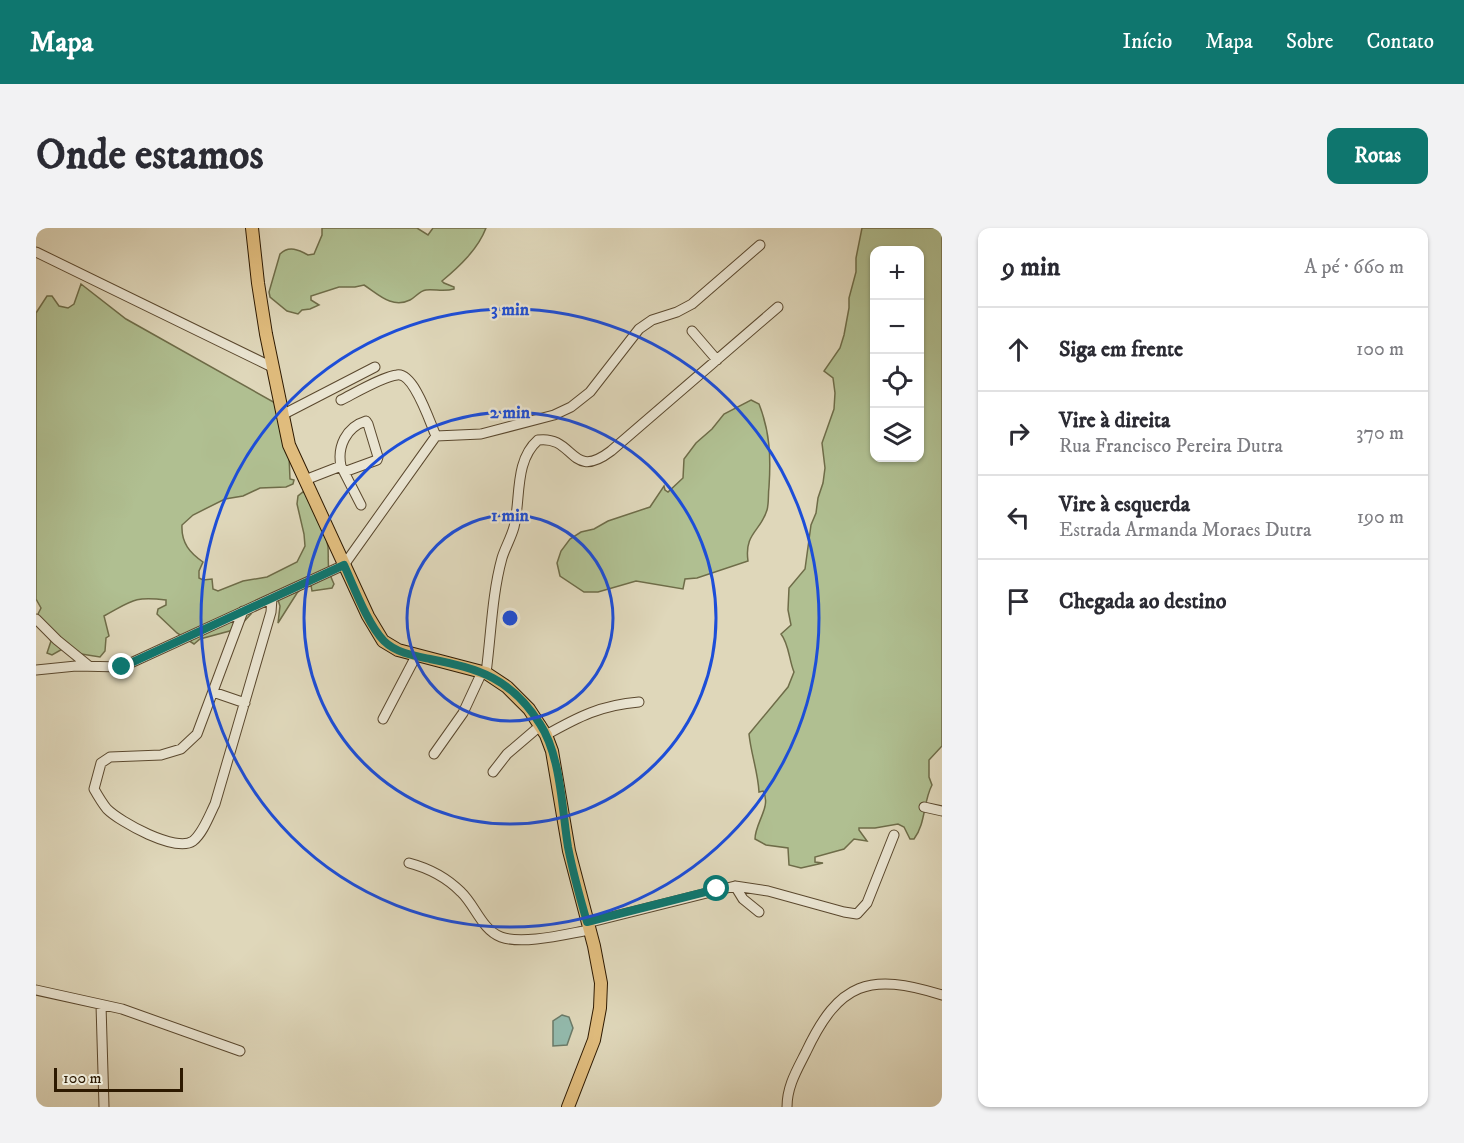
<!DOCTYPE html>
<html lang="pt">
<head>
<meta charset="utf-8">
<style>
	body { margin:0; font-family:"IM FELL DW Pica",serif; background:#f2f2f3; color:#2b2b33 }
	.controls { position:absolute; right:18px; top:18px; display:grid; overflow:hidden; border-radius:12px; box-shadow:0 2px 4px #0004 }
	.controls button { width:54px; height:54px; display:grid; place-items:center; padding:0; border:0; border-bottom:2px solid #e1e1e2; background:#fff; color:#2b2b33; font:30px sans-serif }
	.scale { position:absolute; left:18px; bottom:15px; width:129px; box-sizing:border-box; padding-left:6px; border:3px solid #2d1900; border-top:0; font-size:16px; line-height:21px; white-space:nowrap; color:#2d1900; -webkit-text-stroke:4px #eae5d2; paint-order:stroke }
	.stop { position:absolute; width:18px; height:18px; margin:-14px; border:4px solid #0f766e; border-radius:50%; background:#fff }
	.stop.end { background:#0f766e; border-color:#fff; box-shadow:0 2px 6px #0008 }
	.list { margin:0; padding:0; list-style:none }
	h2 { display:flex; justify-content:space-between; align-items:center; height:78px; margin:0; padding:0 24px; font-size:26px }
	h2 small { font-size:20px; font-weight:400; color:#7c7c81 }
	.list li { display:grid; grid-template-columns:39px 1fr auto; gap:18px; align-items:center; box-sizing:border-box; height:84px; padding:0 24px; border-top:2px solid #e1e1e2 }
	.list b { display:block; font-size:22px; white-space:nowrap }
	.list p { margin:0; font-size:20px; white-space:nowrap; color:#7c7c81 }
	.list em { font-size:20px; font-style:normal; color:#7c7c81 }
	.icon { flex:none; width:33px; height:33px; fill:none; stroke:currentColor; stroke-width:2; stroke-linecap:round; stroke-linejoin:round }
	.map { position:relative; flex:none; width:906px; height:879px; overflow:hidden; border-radius:12px }
	header { display:flex; align-items:center; gap:36px; box-sizing:border-box; height:84px; padding:0 30px; background:#0f766e; color:#fff }
	header strong { font-size:28px }
	nav { display:flex; gap:33px; margin-inline-start:auto; font-size:21px }
	.intro { display:flex; align-items:center; justify-content:space-between; box-sizing:border-box; height:144px; padding:0 36px }
	h1 { margin:0; font-size:42px }
	.button { padding:15px 27px; border-radius:12px; background:#0f766e; color:#fff; font-size:21px; font-weight:700 }
	main { display:flex; gap:36px; padding:0 36px }
	aside { flex:1; background:#fff; border-radius:12px; box-shadow:0 2px 4px #0004 }
	.map>svg:first-child { display:block }
</style>
</head>
<body>
<header>
<strong>Mapa</strong>
<nav><a>Início</a><a>Mapa</a><a>Sobre</a><a>Contato</a></nav>
</header>
<div class="intro"><h1>Onde estamos</h1><a class="button">Rotas</a></div>
<main>
<div class="map">
<svg width="906" height="879" viewBox="0 0 906 879">
	<rect width="100%" height="100%" fill="#dfd7ba"/>
	<filter id="stains"><feTurbulence type="fractalNoise" baseFrequency=".00333" numOctaves="4"/><feColorMatrix values="0 0 0 0 .2 0 0 0 0 .09 0 0 0 0 .02 0 0 0 .5 -.17"/></filter>
	<radialGradient id="worn" r=".72"><stop offset=".6" stop-color="#630" stop-opacity="0"/><stop offset="1" stop-color="#630" stop-opacity=".3"/></radialGradient>
	<!-- green -->
	<path fill="#b0bf91" stroke="#6e6c48" stroke-width="1.5" fill-rule="evenodd" d="M286,0H381L392,7L397,0H450C442,21 424,38 406,53L408,55L418,59V61C408,64 399,61 390,62C383,63 380,69 374,72C356,81 342,66 328,57L319,59H303L275,68V72L283,77L274,81L266,82L262,86L251,83L234,69L233,64L244,26C253,17 263,22 272,27L278,26L286,7Z
		M826,0H906V518L893,532V549L896,557C887,574 890,595 878,611H874L868,599L862,596L839,600H823V602L831,613L818,611L808,621L779,629V634L787,635L765,640L753,637L752,620L730,617L719,611C719,595 736,578 727,563L723,564C722,544 715,526 713,506L752,459L758,444C753,432 753,416 745,406L755,397L752,382L753,360L769,341L775,297L780,285L782,270L787,255L789,240L786,215L798,181L799,165L797,150L788,143L804,120L808,107L813,80V70L820,44V30ZM838,22H884V230H838Z
		M45,56L90,91L241,176L253,228L254,251L258,252L257,256L250,259L224,260L207,268L189,271L157,287L146,297C145,315 154,325 167,334L163,343V350L167,352L176,351L177,361L182,363L207,353L231,349L261,334L269,318L268,306L261,276L262,268L267,264L271,266C279,282 289,300 292,319C293,336 290,339 298,356L296,360L276,363L275,357L265,361L261,365L242,395L244,378L242,372L203,383L215,386L201,401L164,411L158,416L141,405L121,386L122,381L130,377V372C97,368 96,373 68,388L73,408L70,410L69,423L64,429L39,425L30,419L16,427L11,425L15,413L5,397L2,386L5,380L0,371V85L11,68H16L23,78L32,80L38,76Z
		M715,172L723,176C734,204 735,229 733,259C732,266 733,275 731,282C725,303 708,305 712,333L661,350L649,351L647,361L600,353L562,364H548L524,348L521,335L525,323L534,311L545,304L558,301L572,293L614,279L628,258L629,262L632,264L647,250L648,231L660,215L676,201L688,186Z"/>
	<!-- water -->
	<path fill="#93baad" stroke="#6a7a68" stroke-width="1.5" d="M526,787L533,789L537,800L531,817L517,818V793Z"/>
	<g fill="none" stroke-linecap="round" stroke-linejoin="round">
		<!-- minor casing -->
		<g stroke="#5a482e" stroke-width="11">
			<path id="minor" d="M0,24L236,139
				M656,103L681,132
				M305,172C319,165 348,148 361,147C378,144 394,195 400,208
				M246,187L339,139
				M305,238C301,219 310,199 330,193L332,196L342,229L341,232L308,244
				M269,252L305,238L325,277
				M207,383L161,506L145,521L125,527L74,529L65,535L58,561C62,568 66,575 71,581C84,594 140,625 157,613C167,605 173,588 179,576L235,384L236,370
				M0,391L21,412L53,438
				M0,442L40,438L86,439L308,337L400,208L445,206L518,187L535,179L554,164L603,101L616,92L641,84L656,76L724,17
				M450,445C455,408 456,366 466,330C469,320 475,310 478,299C485,271 478,233 502,212C539,207 534,254 575,223L742,79
				M177,464L209,475
				M347,491L380,428
				M510,507C542,489 565,477 603,474
				M398,526L427,485L446,444
				M457,544L471,526L505,497
				M888,579L906,583
				M373,635C392,640 411,650 425,664C439,677 446,702 465,709C487,717 530,706 553,702
				M699,658L707,671L723,684
				M551,695L699,658L732,663L808,684L821,686L831,675L858,607
				M0,762L86,781L204,823
				M65,777L68,879
				M751,879C751,858 761,842 770,824C803,754 833,744 906,767"/>
		</g>
		<!-- major casing -->
		<g stroke="#2d1900" stroke-width="14">
			<path id="major" d="M216,0L222,55L230,106L253,217L332,388L347,413L362,422L450,445L471,459L493,481L510,507L516,523L533,623L558,718L565,755L564,780L558,812L532,879"/>
		</g>
		<!-- minor -->
		<use href="#minor" stroke="#eae5d2" stroke-width="9"/>
		<!-- major -->
		<use href="#major" stroke="#e0bc7d" stroke-width="12"/>
	</g>
	<g fill="none" stroke-linecap="round" stroke-linejoin="round">
		<!-- route -->
		<path stroke="#0f766e" stroke-width="8" d="M86,439L308,337C318,359 332,397 348,413C360,425 379,428 394,431C444,441 475,450 504,496C525,528 526,582 532,619C537,645 544,670 551,694L681,661"/>
	</g>
	<!-- distance rings -->
	<g fill="none" stroke="#1d4ed8" stroke-width="3">
		<circle cx="474" cy="390" r="103"/>
		<circle cx="474" cy="390" r="206"/>
		<circle cx="474" cy="390" r="309"/>
	</g>
	<circle cx="474" cy="390" r="9" fill="#1d4ed8" stroke="#eae5d2" stroke-width="3"/>
	<g font-size="18" text-anchor="middle" font-weight="bold" fill="#1d4ed8" stroke="#eae5d2" stroke-width="4.5" stroke-linejoin="round" paint-order="stroke">
		<text x="474" y="87">3 min</text>
		<text x="474" y="190">2 min</text>
		<text x="474" y="293">1 min</text>
	</g>
	<rect width="100%" height="100%" filter="url(#stains)"/>
	<rect width="100%" height="100%" fill="url(#worn)"/>
</svg>
<div class="controls">
<button>+</button>
<button>−</button>
<button><svg class="icon" aria-label="locate" viewBox="0 0 24 24"><circle cx="12" cy="12" r="6"/><path d="M12 2v4M12 18v4M2 12h4M18 12h4"/></svg></button>
<button><svg class="icon" aria-label="layers" viewBox="0 0 24 24"><path d="M12 4l9 5-9 5-9-5zM3 14l9 5 9-5"/></svg></button>
</div>
<div class="scale">100 m</div>
<div class="stop" style="left:681px;top:661px"></div>
<div class="stop end" style="left:86px;top:439px"></div>
</div>
<aside>
<h2>9 min<small>A pé · 660 m</small></h2>
<ul class="list">
<li><svg class="icon" aria-label="ahead" viewBox="0 0 24 24"><path d="M12 20V5M6 11l6-6 6 6"/></svg><div><b>Siga em frente</b></div><em>100 m</em></li>
<li><svg class="icon" aria-label="right" viewBox="0 0 24 24"><path d="M7 20v-9h11M14 6l5 5-5 5"/></svg><div><b>Vire à direita</b><p>Rua Francisco Pereira Dutra</p></div><em>370 m</em></li>
<li><svg class="icon" aria-label="left" viewBox="0 0 24 24"><path d="M17 20v-9H6M10 6l-5 5 5 5"/></svg><div><b>Vire à esquerda</b><p>Estrada Armanda Moraes Dutra</p></div><em>190 m</em></li>
<li><svg class="icon" aria-label="arrive" viewBox="0 0 24 24"><path d="M6 21V4h12l-3 4 3 4H6"/></svg><div><b>Chegada ao destino</b></div></li>
</ul>
</aside>
</main>
</body>
</html>
